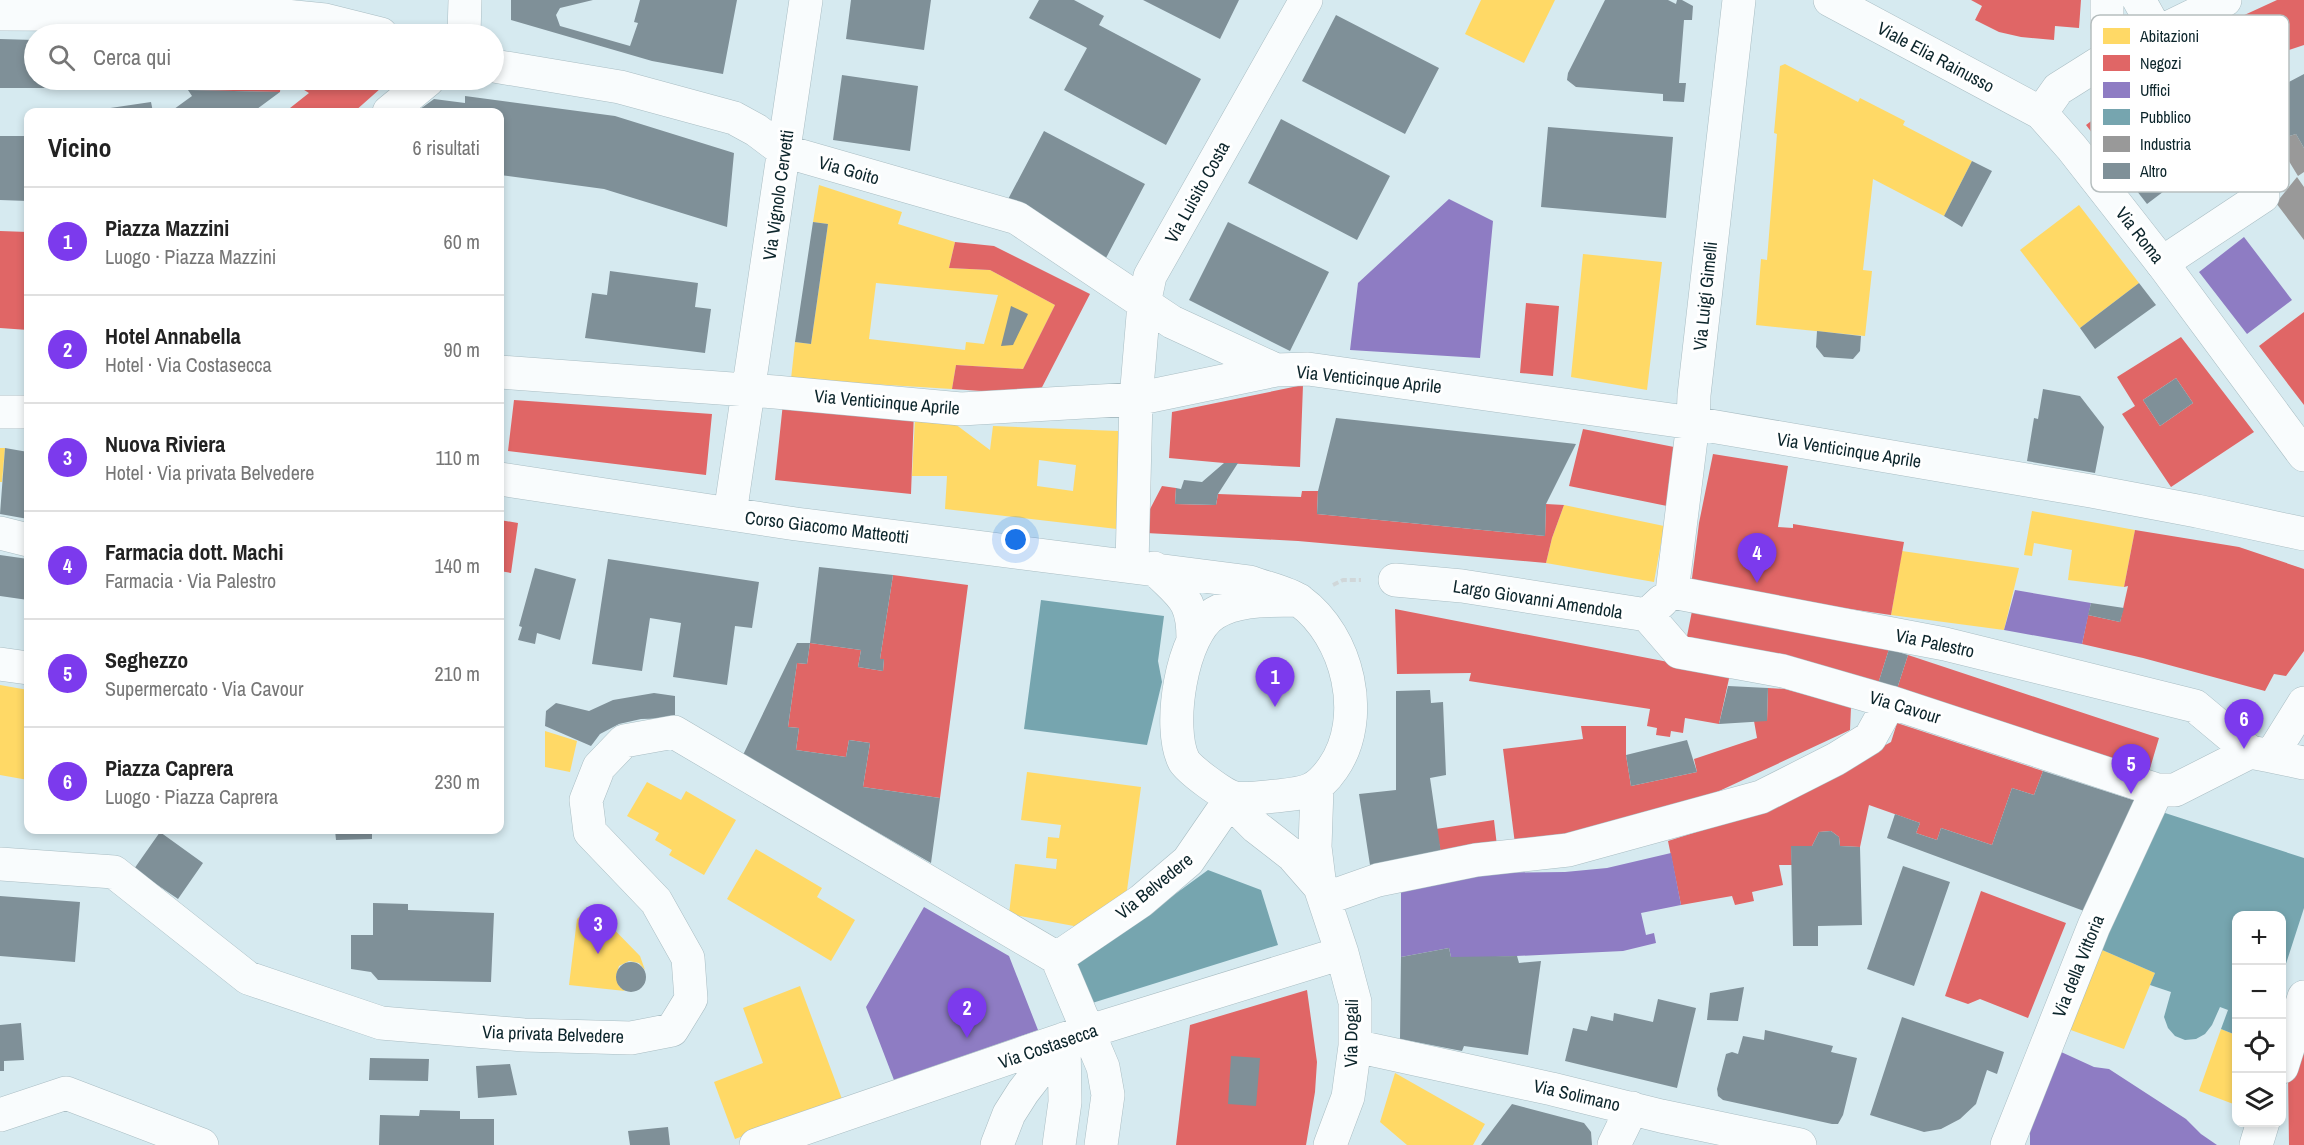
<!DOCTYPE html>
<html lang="it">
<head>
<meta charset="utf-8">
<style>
	body { margin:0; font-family:"Archivo Narrow",sans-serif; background:#f6f6f6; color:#222 }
	.controls { position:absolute; right:18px; bottom:18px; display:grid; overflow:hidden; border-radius:12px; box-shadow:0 3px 9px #0003 }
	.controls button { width:54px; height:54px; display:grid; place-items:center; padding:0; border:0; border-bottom:2px solid #e0e0e0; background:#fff; color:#222; font:30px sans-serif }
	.you { position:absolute; left:1016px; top:540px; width:21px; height:21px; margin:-15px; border:4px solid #fff; border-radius:50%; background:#1a73e8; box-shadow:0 0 0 9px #1a73e833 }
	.badge { display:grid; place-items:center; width:39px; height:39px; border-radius:50%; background:#7c3aed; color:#fff; font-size:20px; font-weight:700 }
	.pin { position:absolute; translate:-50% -50px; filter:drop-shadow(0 2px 3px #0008) }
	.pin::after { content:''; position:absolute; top:32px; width:21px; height:18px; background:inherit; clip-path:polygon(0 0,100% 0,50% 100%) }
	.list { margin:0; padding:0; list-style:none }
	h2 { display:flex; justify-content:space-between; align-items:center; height:78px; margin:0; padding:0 24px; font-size:26px }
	h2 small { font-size:20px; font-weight:400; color:#767676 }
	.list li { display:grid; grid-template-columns:39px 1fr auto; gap:18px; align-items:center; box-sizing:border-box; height:108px; padding:0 24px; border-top:2px solid #e0e0e0 }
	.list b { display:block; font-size:22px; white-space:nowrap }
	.list p { margin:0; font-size:20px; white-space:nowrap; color:#767676 }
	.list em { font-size:20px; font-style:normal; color:#767676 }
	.icon { flex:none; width:33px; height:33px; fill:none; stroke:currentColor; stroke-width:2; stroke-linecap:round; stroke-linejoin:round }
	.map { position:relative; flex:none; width:2304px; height:1145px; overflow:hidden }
	.search { position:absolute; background:#fff; box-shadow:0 3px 9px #0003; left:24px; top:24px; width:480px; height:66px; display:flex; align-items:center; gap:15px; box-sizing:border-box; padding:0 21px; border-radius:33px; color:#767676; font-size:22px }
	.panel { position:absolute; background:#fff; box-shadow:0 3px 9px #0003; left:24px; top:108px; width:480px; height:726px; border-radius:12px }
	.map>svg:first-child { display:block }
</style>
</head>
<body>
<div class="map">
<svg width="2304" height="1145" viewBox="0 0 2304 1145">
	<rect width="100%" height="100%" fill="#d6eaf0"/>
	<!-- homes -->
	<path fill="#ffd966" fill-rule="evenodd" d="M1481,0H1555L1524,63L1465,34Z
		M1785,64L1858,102L1860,98L1905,121L1903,125L1972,161L1944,216L1873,179L1863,270L1872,271L1865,336L1756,325L1761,259L1767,260L1777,134L1774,133L1780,66Z
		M819,185L902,212L898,224L955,242L949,268L990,270L1055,305L1023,369L956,365L952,389L791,379L795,342L811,344L828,224L813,222ZM876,283L998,295L984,344L966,342L965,350L869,339Z
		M2079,205L2139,283L2080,328L2020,250Z
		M1583,254L1662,262L1647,390L1571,377Z
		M915,419L951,421L990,450L993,426L1118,431L1120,468L1117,529L945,509L947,476H912ZM1039,460L1076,465L1073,491L1037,486Z
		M0,448H5L2,482H0Z
		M1564,505L1664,526L1654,582L1546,563L1552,538Z
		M2032,511L2135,530L2124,587L2068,580L2072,550L2034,543L2032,556L2024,555Z
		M1902,551L2019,568L2004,630L1891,615Z
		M0,685L28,690V780L0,775Z
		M545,731L577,741L570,772L545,767Z
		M1027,772L1141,787L1125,905L1090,929L1009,914L1015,864L1056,869L1057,859L1046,858L1048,837L1059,838L1061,825L1021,820Z
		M647,782L681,800L686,791L736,820L704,875L669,855L672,850L655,840L659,833L627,816Z
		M756,849L822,888L817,897L855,920L831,961L727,899Z
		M585,911L598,913L640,956L645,970L639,963L629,961L619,966L616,976L619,986L625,991L569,985L577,919Z
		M2100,949L2155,973L2124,1049L2068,1029Z
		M800,986L842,1099L735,1139L714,1082L763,1063L743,1008Z
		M2221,1029L2236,1035V1105L2199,1091Z
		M1395,1073L1485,1124L1473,1145H1407L1380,1122Z"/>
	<!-- shops -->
	<path fill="#e06666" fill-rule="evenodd" d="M1971,0H2081L2079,28L2055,26L2054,40L2021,37L1999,32L1975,20L1982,6Z
		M2277,0H2304V45L2214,75L2220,88L2186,107L2153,57Z
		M2148,78L2181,121L2184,119L2199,137L2133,186L2086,125Z
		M188,80H281L280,92L188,90Z
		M288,80H390L354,112H285L309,93Z
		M0,231L28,232V330L0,328Z
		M955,242L994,246L1090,294L1038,395L952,389L956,365L1023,369L1055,305L990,270L949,268Z
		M1526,303L1559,306L1553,376L1520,373Z
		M2304,312V405L2259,346Z
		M2181,337L2254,432L2171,487L2122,414L2135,406L2117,377ZM2176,378L2193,403L2160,426L2143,400Z
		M1303,385L1300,467L1224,463L1169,458L1172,412Z
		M514,400L712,414L706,475L508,451Z
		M783,403L914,410L911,494L775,480Z
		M1583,429L1674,447L1667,506L1569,486Z
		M1713,454L1788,466L1778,527L1793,528V524L1904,542L1891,615L1691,586L1699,523Z
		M1162,486L1176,488L1175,504L1216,505L1218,494L1301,497L1302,491H1318L1317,514L1545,536L1546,504L1564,505L1552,538L1546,563L1298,541L1146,533L1149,511Z
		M500,520L518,523L511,573L500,571Z
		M2135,530L2239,547L2304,569V651L2286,676L2274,674L2265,691L2143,658L2082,644L2088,615L2120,622L2128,586L2124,587Z
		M893,575L968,585L940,798L863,787L870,743L849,740L846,757L796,750L799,728L788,727L797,663L807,664L810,643L861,650L858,667L883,671L884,659H880Z
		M1693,606L1889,649L1877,687L1686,641Z
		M1395,609L1730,674L1719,724L1685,718L1683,733L1671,731L1670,737L1656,735L1657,728L1647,726L1650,709L1469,681L1471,673L1397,674Z
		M1908,655L2159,738L2148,775L1896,692Z
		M1768,688L1785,689L1851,707L1850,730L1702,799L1636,820L1515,844L1503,749L1583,739L1581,726H1626V755L1631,786L1697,772L1694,759L1757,738L1754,721H1767Z
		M1897,723L2043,771L2034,795L2012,788L1992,845L1941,828L1937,840L1916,833L1920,823L1869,805L1860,847L1840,846L1839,837L1831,831L1819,832L1812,846H1791L1792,865H1779L1783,885L1752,892L1754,901L1735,905L1732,896L1681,905L1668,841L1766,810L1891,742Z
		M1494,820L1497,846L1441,853L1436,829Z
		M1981,891L2066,923L2028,1018L1980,999L1968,1004L1945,996Z
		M1307,990L1317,1062L1315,1092L1306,1145H1176L1190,1025Z
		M2304,1026V1145H2289L2288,1073Z"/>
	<!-- offices -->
	<path fill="#8e7cc3" d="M1449,199L1493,221L1480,358L1350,350L1358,283Z
		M2244,237L2292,300L2247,334L2199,272Z
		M2015,590L2091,603L2082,644L2004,630Z
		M1671,853L1681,905L1641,913L1646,935L1654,933L1656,943L1623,951L1475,958L1451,957L1449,948L1401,957V887L1459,873L1565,872L1607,868Z
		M924,907L1009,956L1038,1030L894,1080L866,1007Z
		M2059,1051L2094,1067L2109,1069L2186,1119L2201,1134L2217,1145H2030V1127Z"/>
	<!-- public -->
	<path fill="#76a5af" d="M1041,600L1164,616L1158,661L1162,682L1147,745L1024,729Z
		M2162,812L2304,858V908L2282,976V916H2236V1035L2221,1029L2228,1010L2220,1007L2212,1025L2205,1034L2196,1039L2185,1040L2175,1036L2168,1028L2164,1017L2171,992L2150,985L2155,973L2100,949Z
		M1208,870L1261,890L1278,945L1089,1004L1074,958L1152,911Z"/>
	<!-- industry -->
	<path fill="#999" d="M2249,86L2279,139L2296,134L2304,148V172L2298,176L2287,158L2257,184L2210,111Z
		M2297,177L2304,187V240L2276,203Z"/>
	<!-- building -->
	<path fill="#7f9098" d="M511,0H593L560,8L556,15L560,26L630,46L638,23L634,22L640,0H737L723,74L652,61L511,20Z
		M851,0H931L924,50L846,39Z
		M1039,0H1074L1104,16L1099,25L1201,79L1166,145L1064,90L1087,48L1029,18Z
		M1143,0H1239L1220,39Z
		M1605,0H1668L1676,4L1677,0H1682L1693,6L1692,20H1684L1679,83H1686L1684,102L1663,101V94L1576,87L1567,80L1568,73Z
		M1336,15L1439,68L1405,134L1302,81Z
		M0,39L34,40V80H61V88H0Z
		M2276,72L2285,84L2304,74V148L2296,134L2279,139L2249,86Z
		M842,75L918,86L910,151L833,140Z
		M82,80H173V89L82,90Z
		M188,90L280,92L253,112H170L192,96Z
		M465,96L615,116L734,153L727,227L604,189L500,175V112H416L434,99L465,103Z
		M151,102L153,112H90V111Z
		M1281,119L1390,176L1357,240L1248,183Z
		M1548,127L1673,137L1666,218L1541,207Z
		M1044,131L1145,184L1106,258L1005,205Z
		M0,136H28V201L0,200Z
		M1972,161L1992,171L1962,227L1944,216Z
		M2167,162L2180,179L2147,204L2133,186Z
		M813,222L828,224L811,344L795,342Z
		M1228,222L1329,272L1290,351L1189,300Z
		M610,271L698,283L695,307L711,309L705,353L585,338L592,293L607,295Z
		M2139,283L2156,305L2095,349L2080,328Z
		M1011,306L1028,314L1013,345L1001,346Z
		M1817,331L1861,336L1860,351L1853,359L1824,357L1816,347Z
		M2176,378L2193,403L2160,426L2143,400Z
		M2043,389L2080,396L2104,427L2095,473L2027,461L2034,418L2038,419Z
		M1336,418L1576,444L1546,504L1545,536L1317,514L1318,491Z
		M5,448L28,452V519L0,514Z
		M1224,463H1238L1218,494L1216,505L1175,504L1176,488L1181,489L1184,480L1202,482Z
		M0,555L28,559V600L0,596Z
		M608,559L759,582L752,628L735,626L727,685L673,677L681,623L650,618L642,671L592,664Z
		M819,567L893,575L880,659H884L883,671L858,667L861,650L810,643Z
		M535,568L576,579L560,640L537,633L535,644L518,640L522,627L519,626Z
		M2091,603L2124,608L2120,622L2088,615Z
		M797,643H810L807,664L797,663L788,727L799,728L796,750L846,757L849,740L870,743L863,787L940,798L931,863L743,755Z
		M1889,649L1908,655L1896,692L1877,687Z
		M1728,686L1768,688L1767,721L1719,724Z
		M1430,690L1431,703L1443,702L1446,775L1430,778L1441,853L1370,865L1359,794L1396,790V691Z
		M654,693L675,696V718L641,719L619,724L600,734L591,746L545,726L546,711L556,703L589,711L613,700Z
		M1687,740L1697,772L1631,786L1626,755Z
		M2043,771L2139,802L2084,911L1887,838L1895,814L1920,823L1916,833L1937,840L1941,828L1992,845L2012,788L2034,795Z
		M335,830H372V839L336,840Z
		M1831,831L1839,837L1840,846L1860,847L1862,925L1818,926V946H1793L1791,846H1812L1819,832Z
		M160,832L203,863L178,899L134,869Z
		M1903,866L1950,882L1914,986L1867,969Z
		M0,896L80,902L75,962L0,956Z
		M373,903L408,904V910L494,913L491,982L378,980L371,972L351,969V935H373Z
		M1449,948L1451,957L1517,956L1519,963L1541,961L1528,1055L1464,1046L1462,1051L1400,1039L1401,957Z
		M616 977a15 15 0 1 1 30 0a15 15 0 1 1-30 0Z
		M1744,987L1738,1021L1707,1020L1710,993Z
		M1658,999L1696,1008L1677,1088L1565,1061L1573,1028L1587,1031L1591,1016L1613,1021L1614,1013L1653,1022Z
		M1902,1017L2004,1052L1997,1074L1987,1070L1976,1104L1960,1119L1941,1129L1924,1132L1870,1115Z
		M21,1023L24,1060L4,1061V1071H0V1025Z
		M1765,1030L1833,1046L1831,1052L1857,1058L1843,1115L1838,1124H1832L1723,1100L1718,1096L1717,1089L1726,1054L1732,1052L1738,1054L1743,1036L1764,1040Z
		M1231,1056L1260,1058L1256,1106L1228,1104Z
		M370,1058L429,1059L428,1081L369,1080Z
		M510,1064L517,1095L478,1098L476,1066Z
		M1512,1104L1584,1123L1591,1132L1592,1145H1481Z
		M420,1110L460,1111V1119H494V1145H379L380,1115L419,1116Z
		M668,1127L670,1145H630L628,1131Z"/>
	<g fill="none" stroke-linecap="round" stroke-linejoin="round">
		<!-- minor casing -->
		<g stroke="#a9bdc3" stroke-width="34">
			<path id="minor" d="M2107,0V23L2112,55
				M2139,0L2157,32
				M0,14L276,15L325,20L381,34
				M464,34L465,0
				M494,66L620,87L734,118L756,130L784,151L1017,218L1172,322L1276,370
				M389,112L428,80
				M2041,113L2058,89L2112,55L2225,0
				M2162,263L2263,196
				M500,372L775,392L961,409L1136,399L1276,370L1308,369L1693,423L2091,491L2197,511L2304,534
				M0,412H28
				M500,479L796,524L1250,582C1265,588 1287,592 1300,601C1348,636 1368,718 1333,768C1316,793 1304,793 1276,796C1263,797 1248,800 1235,798C1224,796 1190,770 1184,761C1167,729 1181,633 1215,613C1240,598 1271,601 1299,600
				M730,514L806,0
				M0,533L28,540
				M1132,565L1136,399L1144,304L1150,276L1306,0
				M1154,568C1181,596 1193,598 1193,639
				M1395,580L1462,586L1647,615L1662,601
				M1672,592L1945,644L2195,706L2250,752L2271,756L2304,703
				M1672,592L1693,423L1694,395L1739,0
				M1647,615L1679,652L1783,671L1890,702L2157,790H2175L2250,752
				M0,664L28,668
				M2271,756L2304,763
				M1317,788L1315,847L1320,887
				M1232,797L1241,812L1256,827L1292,855L1320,887L1342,953L1355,1002V1046L1348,1097L1330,1145
				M0,864L114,872L248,978L381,1023L524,1035L631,1038L672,1030L691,999L688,958L656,901L590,832L586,800L599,767L624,741L674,732L1057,958
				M1324,899L1378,880L1476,860L1568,850L1761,797L1836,759L1870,738L1890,702
				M1057,958L1141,901L1188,861L1232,797
				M1057,958L1103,1067L1108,1095L1101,1145
				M1355,1046L1552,1089L1661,1116L1800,1145
				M2282,1067L2304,997
				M0,1115L66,1093L202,1145
				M756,1145L1064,1039L1342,953
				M997,1145L1009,1114L1023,1092L1064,1039
				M1059,1145L1065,1102L1064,1039
				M1614,1145L1632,1108
				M2007,1145L2094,926L2157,790
				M2256,1145L2263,1122"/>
		</g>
		<!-- major casing -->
		<g stroke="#a9bdc3" stroke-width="34">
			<path id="major" d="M1830,0L2041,113L2072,148L2162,263L2304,455"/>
		</g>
		<!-- path -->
		<path stroke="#d0d7d9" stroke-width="4" stroke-dasharray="6 3" stroke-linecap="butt" d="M1333,585L1343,580H1361"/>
		<!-- minor -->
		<use href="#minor" stroke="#f9fcfd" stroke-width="33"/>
		<!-- major -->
		<use href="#major" stroke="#f9fcfd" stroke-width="33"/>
	</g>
	<g text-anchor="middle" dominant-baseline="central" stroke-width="6" stroke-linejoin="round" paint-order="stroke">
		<!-- street labels -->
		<g font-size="18" fill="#0c252b" stroke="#fff">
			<text transform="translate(1936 57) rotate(28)">Viale Elia Rainusso</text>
			<text transform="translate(849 170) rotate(16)">Via Goito</text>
			<text transform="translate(1197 192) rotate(-61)">Via Luisito Costa</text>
			<text transform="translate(778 195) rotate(-82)">Via Vignolo Cervetti</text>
			<text transform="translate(2140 235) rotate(52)">Via Roma</text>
			<text transform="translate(1705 296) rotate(-84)">Via Luigi Gimelli</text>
			<text transform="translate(1369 379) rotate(6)">Via Venticinque Aprile</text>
			<text transform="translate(887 402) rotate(5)">Via Venticinque Aprile</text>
			<text transform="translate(1849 450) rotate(9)">Via Venticinque Aprile</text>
			<text transform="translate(827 527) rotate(7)">Corso Giacomo Matteotti</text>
			<text transform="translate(1538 599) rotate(9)">Largo Giovanni Amendola</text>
			<text transform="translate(1935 643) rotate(12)">Via Palestro</text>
			<text transform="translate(1905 707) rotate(17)">Via Cavour</text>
			<text transform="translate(1154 886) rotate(-39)">Via Belvedere</text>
			<text transform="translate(2078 966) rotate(-68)">Via della Vittoria</text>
			<text transform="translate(1351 1033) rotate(-89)">Via Dogali</text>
			<text transform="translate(553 1034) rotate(2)">Via privata Belvedere</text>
			<text transform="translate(1048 1046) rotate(-19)">Via Costasecca</text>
			<text transform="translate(1577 1095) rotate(13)">Via Solimano</text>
		</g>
	</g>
	<!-- legend -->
	<rect x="2091" y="15" width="198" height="177" rx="9" fill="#fff" stroke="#b6bebf" stroke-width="1.5"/>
	<rect x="2103" y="28" width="27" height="16" fill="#ffd966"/>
	<rect x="2103" y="55" width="27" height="16" fill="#e06666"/>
	<rect x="2103" y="82" width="27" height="16" fill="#8e7cc3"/>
	<rect x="2103" y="109" width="27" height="16" fill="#76a5af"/>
	<rect x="2103" y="136" width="27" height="16" fill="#999"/>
	<rect x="2103" y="163" width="27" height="16" fill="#7f9098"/>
	<g font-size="16" fill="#0c252b">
		<text x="2140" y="42">Abitazioni</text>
		<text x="2140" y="69">Negozi</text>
		<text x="2140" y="96">Uffici</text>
		<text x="2140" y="123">Pubblico</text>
		<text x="2140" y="150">Industria</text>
		<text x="2140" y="177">Altro</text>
	</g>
</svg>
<div class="controls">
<button>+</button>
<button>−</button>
<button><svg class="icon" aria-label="locate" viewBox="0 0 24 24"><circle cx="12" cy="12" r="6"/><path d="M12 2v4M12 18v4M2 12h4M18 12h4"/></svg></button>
<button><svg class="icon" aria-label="layers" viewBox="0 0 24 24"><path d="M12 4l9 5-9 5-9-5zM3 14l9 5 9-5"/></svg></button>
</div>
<div class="you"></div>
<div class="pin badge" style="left:1275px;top:707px">1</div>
<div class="pin badge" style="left:967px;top:1038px">2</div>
<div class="pin badge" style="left:598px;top:954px">3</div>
<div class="pin badge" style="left:1757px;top:583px">4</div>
<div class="pin badge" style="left:2131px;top:794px">5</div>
<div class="pin badge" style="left:2244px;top:749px">6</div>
<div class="search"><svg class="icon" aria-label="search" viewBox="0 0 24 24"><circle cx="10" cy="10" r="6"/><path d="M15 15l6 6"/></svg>Cerca qui</div>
<section class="panel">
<h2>Vicino<small>6 risultati</small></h2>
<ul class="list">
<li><span class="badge">1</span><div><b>Piazza Mazzini</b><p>Luogo · Piazza Mazzini</p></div><em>60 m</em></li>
<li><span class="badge">2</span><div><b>Hotel Annabella</b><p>Hotel · Via Costasecca</p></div><em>90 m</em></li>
<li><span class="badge">3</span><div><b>Nuova Riviera</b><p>Hotel · Via privata Belvedere</p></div><em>110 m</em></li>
<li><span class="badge">4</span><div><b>Farmacia dott. Machi</b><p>Farmacia · Via Palestro</p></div><em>140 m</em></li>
<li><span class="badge">5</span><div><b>Seghezzo</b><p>Supermercato · Via Cavour</p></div><em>210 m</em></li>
<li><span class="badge">6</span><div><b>Piazza Caprera</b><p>Luogo · Piazza Caprera</p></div><em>230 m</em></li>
</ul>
</section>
</div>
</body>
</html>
